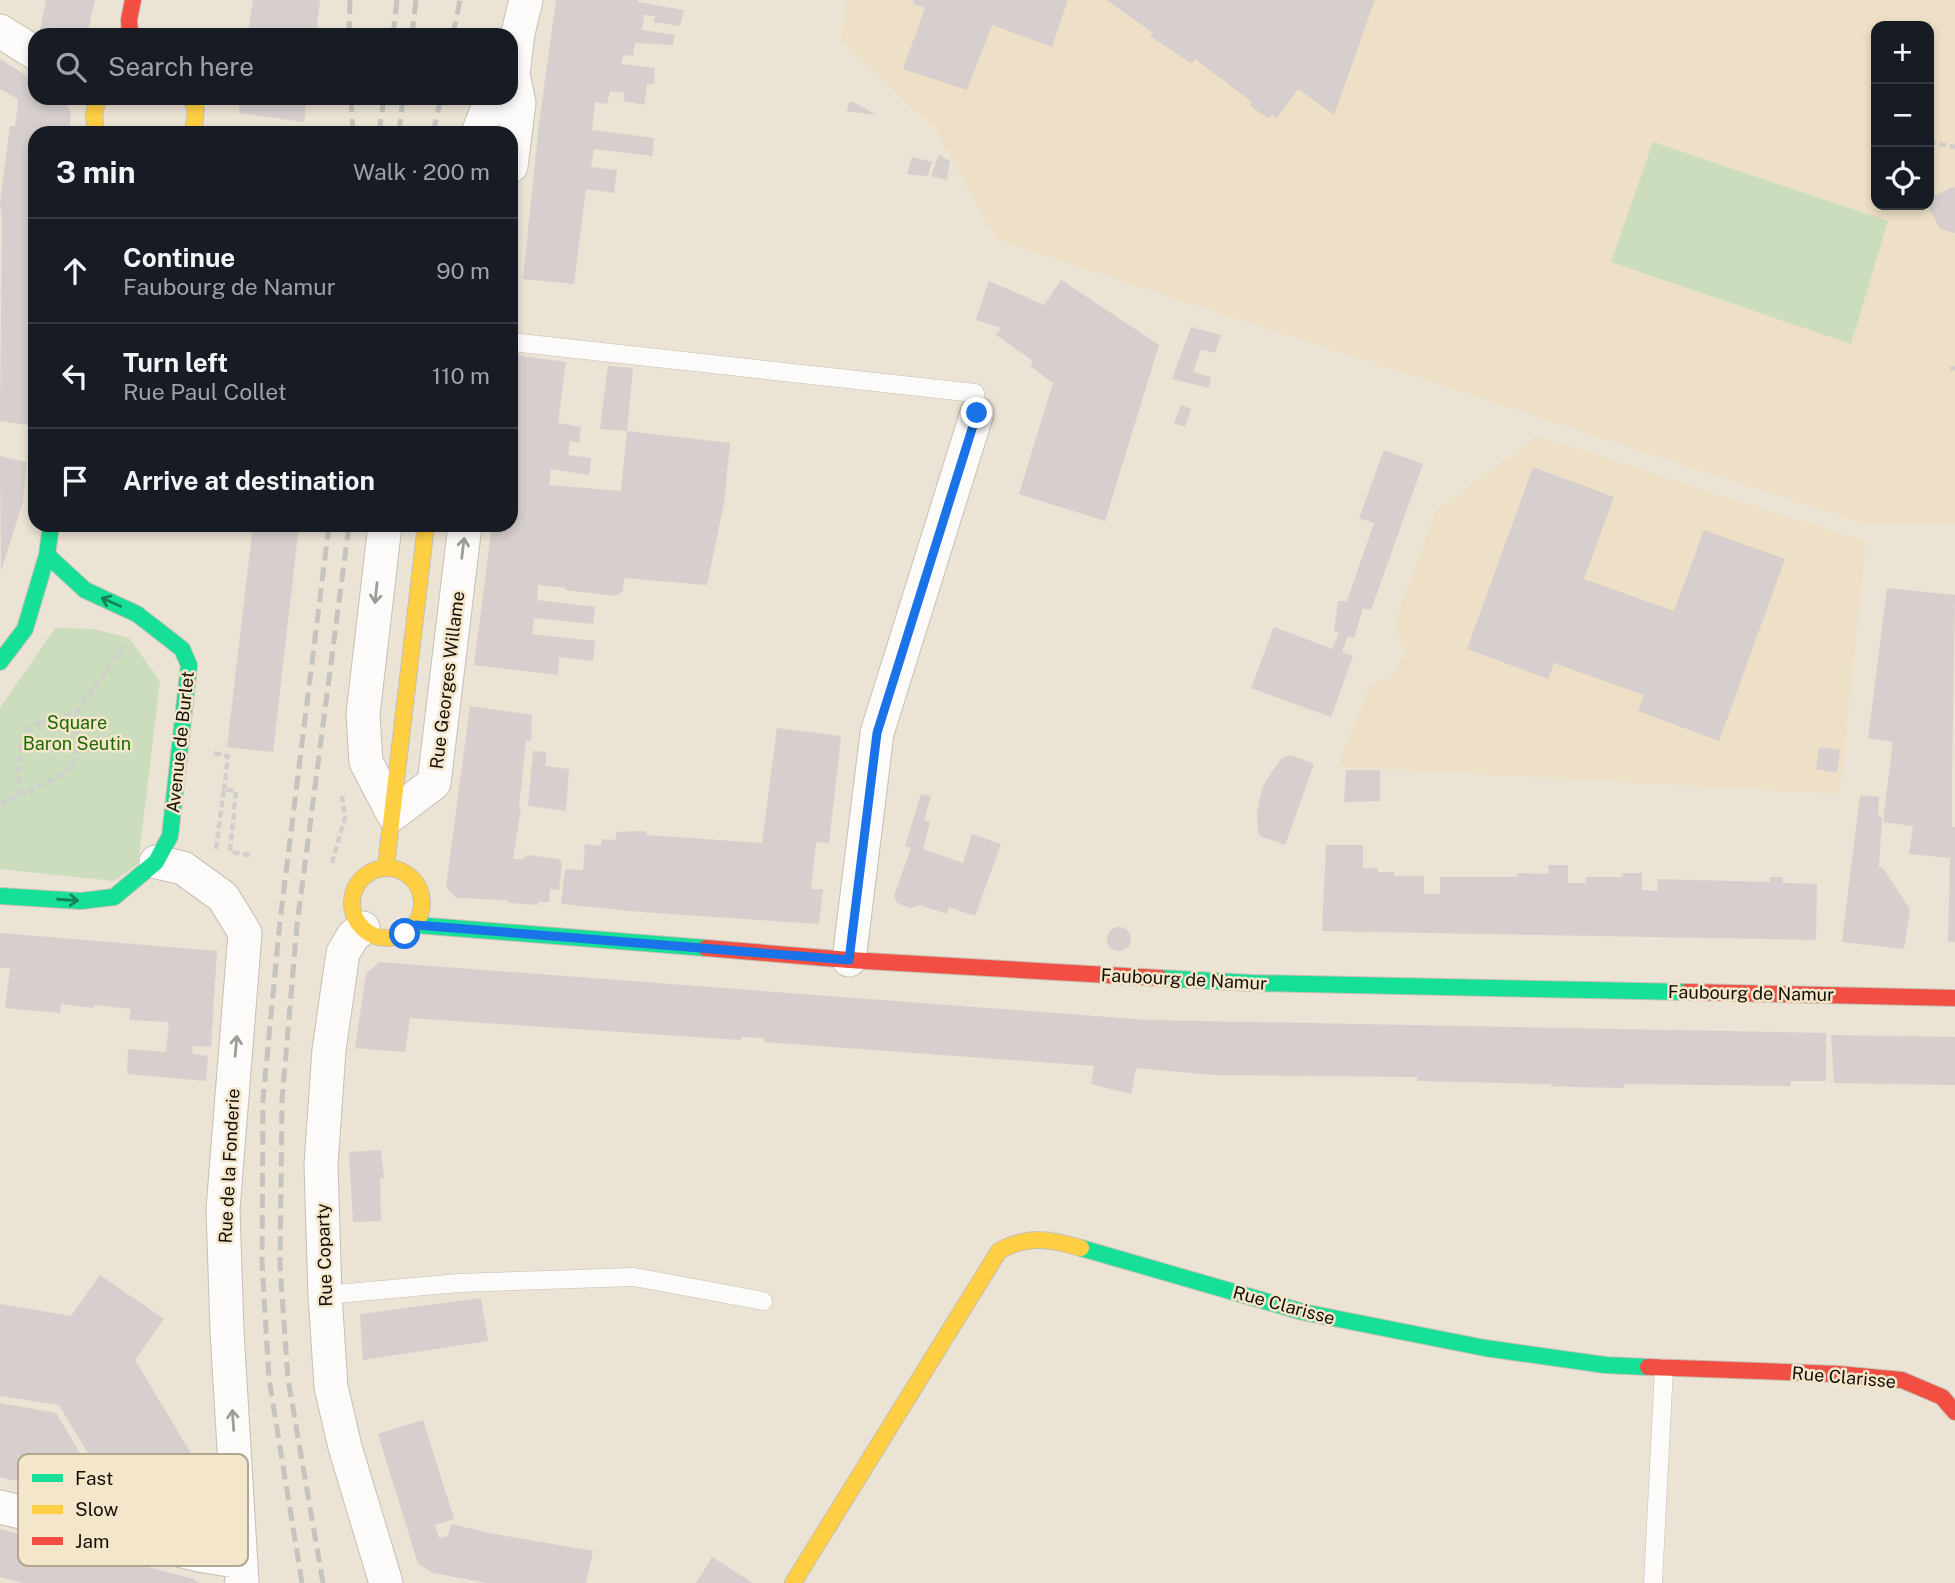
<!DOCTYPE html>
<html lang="en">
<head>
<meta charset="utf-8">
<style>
	body { margin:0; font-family:"Public Sans",sans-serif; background:#20242c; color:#f1f3f6 }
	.controls { position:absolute; right:21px; top:21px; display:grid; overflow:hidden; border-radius:14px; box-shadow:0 4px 10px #0003 }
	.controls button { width:63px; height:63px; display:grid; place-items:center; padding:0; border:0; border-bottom:2px solid #363941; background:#171b24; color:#f1f3f6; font:35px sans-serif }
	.stop { position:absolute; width:21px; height:21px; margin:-16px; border:5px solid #1a73e8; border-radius:50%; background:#fff }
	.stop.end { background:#1a73e8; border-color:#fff; box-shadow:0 2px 7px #0008 }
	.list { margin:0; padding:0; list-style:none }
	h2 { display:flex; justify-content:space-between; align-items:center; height:91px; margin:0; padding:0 28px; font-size:30px }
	h2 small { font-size:23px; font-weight:400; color:#9ea1a6 }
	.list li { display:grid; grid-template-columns:46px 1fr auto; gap:21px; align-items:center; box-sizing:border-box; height:105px; padding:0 28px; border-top:2px solid #363941 }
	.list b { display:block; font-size:26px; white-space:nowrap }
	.list p { margin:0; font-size:23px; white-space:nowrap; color:#9ea1a6 }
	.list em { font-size:23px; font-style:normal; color:#9ea1a6 }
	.icon { flex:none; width:38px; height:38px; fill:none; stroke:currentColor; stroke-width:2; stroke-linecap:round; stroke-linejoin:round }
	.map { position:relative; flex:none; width:1955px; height:1583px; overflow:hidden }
	.search { position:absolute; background:#171b24; box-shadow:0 4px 10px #0003; left:28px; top:28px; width:490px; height:77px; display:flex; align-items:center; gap:18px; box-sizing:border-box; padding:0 24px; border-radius:21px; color:#9ea1a6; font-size:26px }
	.panel { position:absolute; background:#171b24; box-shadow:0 4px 10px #0003; left:28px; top:126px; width:490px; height:406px; border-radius:21px }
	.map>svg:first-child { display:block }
</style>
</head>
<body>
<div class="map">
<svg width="1955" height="1583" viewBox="0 0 1955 1583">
	<rect width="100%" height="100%" fill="#ebe3d4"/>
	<!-- built -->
	<path fill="#ede0c6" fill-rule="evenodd" d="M846,0H1955V523L1865,524L997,240L934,128L841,42ZM1876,26H1929V205H1876Z
		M1537,436L1866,542L1840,794L1338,766L1369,686L1394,675L1405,652L1394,624L1436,511Z"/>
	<!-- green -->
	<path fill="#cbddbc" d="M1653,142L1888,221L1851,344L1611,262Z
		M55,628L93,629L129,638L160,681L138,864L114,881L0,869V708Z"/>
	<!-- building -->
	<path fill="#d6cfcd" d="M46,0H95L87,35H49L40,30Z
		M253,0H320L316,35H248Z
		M556,0H638V2L684,10L680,26L654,22L655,16L644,15L642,30L675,35L673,45L635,43L633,56L623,55L621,64L655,68L654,84H647L644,105L623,101L625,93L610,91L607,104L595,102L592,130L654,138L652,156L594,149L591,167L617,170L614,193L586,189L574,284L523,279L539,124Z
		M913,0H1068L1052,47L992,25L967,90L903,69L925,8L913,4Z
		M1107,0H1375L1334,115L1298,89L1276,119L1272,115L1269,119L1249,105L1252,102L1195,59L1192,64L1150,36L1153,33Z
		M0,59L35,81V98H62L71,112L69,133H35V374L28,425L0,421L2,218L0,203L10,126H15L18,105V99L0,89Z
		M240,98H307L304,122L239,113Z
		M850,101L865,108L876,115L846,111Z
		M939,155L950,161L947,180L931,176Z
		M912,157L932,162L928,176L907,174Z
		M1952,187L1955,188V233L1940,229L1927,205H1929V199Z
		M1061,280L1159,345L1105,521L1019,494L1053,383L1030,366L1033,361L996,335L1001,328L976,320L989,281L1044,305Z
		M1191,327L1221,335L1215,353L1201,349L1193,372L1211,377L1209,388L1172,379Z
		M514,355L566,362L558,423L581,427L579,443L570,441L568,455L591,458L589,475L551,469L549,485L621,491L627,431L730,443L724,503L707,585L624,578L623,591L615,596L565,590L566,588L538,585L537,600L595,607L593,624L534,618L532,634L595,641L593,661L559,657L558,675L474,665L492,525H511V378Z
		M608,366L633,368L627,431L600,429Z
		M1181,405L1191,409L1185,427L1174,423Z
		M1384,450L1423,464L1371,610L1363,608L1354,638L1348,636L1342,652L1353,656L1331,717L1251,688L1274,627L1332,649L1339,633L1334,631L1338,601H1347L1374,523L1359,518Z
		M0,456L27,462L23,502L1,571Z
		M1533,467L1614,497L1584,579L1674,611L1704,530L1785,559L1719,741L1638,711L1644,695L1554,663L1548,679L1467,649Z
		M253,525H299L273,752L227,747Z
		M1887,588L1955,595L1952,774V827H1955V942H1948L1950,858L1909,854L1913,826L1883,822L1893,742L1868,738Z
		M470,706L532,715L531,741H526L519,808H521L513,859H523L528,855L559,859L562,864L559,890L550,889L549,902H538V905L507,903L508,900L456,898L446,887Z
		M777,728L841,736L829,843L816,842L811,889H823L819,924L641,912L561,904L565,869L583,870L585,844L601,846L602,839L615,840L617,832L641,831L647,832L646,835L762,843Z
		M1819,747L1840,750L1837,773L1816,769Z
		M533,751L546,752V766L569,769L566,811L528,806Z
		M1291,755L1314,764L1285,845L1260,836L1258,832L1257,812L1262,788L1271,773L1282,758Z
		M1346,770H1380V801L1344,802Z
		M921,794L931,796L924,820L930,822L923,849L963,863L972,834L1001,844L975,916L949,907L947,914L919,905L911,908L897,903L894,896L911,848L905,846Z
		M1860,795L1879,797L1878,817H1882L1879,867L1883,868L1910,909L1904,949L1842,942Z
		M1326,845H1363V868H1378V872H1394V876H1424V894H1440V877H1517V873L1549,874L1548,865H1568V883H1586V877H1623L1622,873H1642V890L1657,891L1658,879L1770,882V877H1783V883L1817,884L1816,940L1322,931Z
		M1107 939a12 12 0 1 1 24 0a12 12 0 1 1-24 0Z
		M0,933L217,951L211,1047L193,1046L192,1054L208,1056L206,1081L127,1074L128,1049L166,1052L169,1022L129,1020L131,1009L94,1005V1008L61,1004L60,1013L5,1008L10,968H0Z
		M379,962L1148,1020L1826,1033V1081H1790L1791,1086L1624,1084V1088L1576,1087L1551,1086V1084L1417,1081V1077L1213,1075L1136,1068L1131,1094L1091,1084L1094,1066L764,1042L765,1038L741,1037V1040L709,1038L410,1018L405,1052L355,1048L366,974Z
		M1831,1035L1955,1037V1085L1834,1083Z
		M381,1150L384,1178H380L381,1221L353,1222L349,1152Z
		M100,1275L164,1319L135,1360L192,1455L116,1500L59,1405L0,1396V1304L71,1316Z
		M481,1298L488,1341L363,1360L360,1314Z
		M0,1403L56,1413L110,1503L0,1477Z
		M423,1420L454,1519L435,1525L439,1538L447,1537L452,1524L489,1533L593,1551L586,1583H488L433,1573L418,1564L378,1434Z
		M0,1529L194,1579L199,1583H23L0,1577Z
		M712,1557L753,1583H696Z"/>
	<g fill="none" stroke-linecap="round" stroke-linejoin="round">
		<!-- lane casing -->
		<g stroke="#c6bfb4" stroke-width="19">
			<path id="lane" d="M511,342L975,393L977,413
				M325,1295L459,1283L634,1277L763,1301
				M1653,1583L1664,1368"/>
		</g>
		<!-- street casing -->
		<g stroke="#c6bfb4" stroke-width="35">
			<path id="street" d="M0,31L35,53
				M478,133L488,107L494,98
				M511,166L519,103L513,74L518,33L526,0
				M385,525L363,714L366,762L393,814L434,783L465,525
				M156,862L183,868L223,897L245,933L223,1209L227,1331L242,1583
				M363,928L353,936L343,953L329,1050L321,1165L325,1295L331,1387L345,1447L386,1583
				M849,960L877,733L977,413
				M0,1507L199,1555L241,1562"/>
		</g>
		<!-- fast casing -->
		<g stroke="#c6bfb4" stroke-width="18">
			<path id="fast" d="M0,662L25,629L47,555L51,525
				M0,896L81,901L114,897L156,862L170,836L189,665L182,649L137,614L85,590L47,555
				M416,925L706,948
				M1160,978L1252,983L1687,992
				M1081,1248L1303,1312L1485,1348L1605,1365L1648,1367"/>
		</g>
		<!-- slow casing -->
		<g stroke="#c6bfb4" stroke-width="18">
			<path id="slow" d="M191,98L196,110L193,133
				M96,133L94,114L98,98
				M386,866L426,525
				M352 903a35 35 0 1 1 70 0a35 35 0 1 1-70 0Z
				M793,1583L999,1251C1027,1235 1052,1239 1081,1248"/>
		</g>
		<!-- jam casing -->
		<g stroke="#c6bfb4" stroke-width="18">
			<path id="jam" d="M130,35L129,20L133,0
				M706,948L849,960L1160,978
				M1687,992L1955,998
				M1648,1367L1838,1374L1902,1380L1942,1397L1955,1412"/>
		</g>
		<!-- path -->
		<path stroke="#d1cfcb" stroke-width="4.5" stroke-dasharray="7 3.5" stroke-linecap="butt" d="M1929,142L1955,147
			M1950,369L1955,368
			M214,753L228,756L224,789
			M19,794C19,772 14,732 39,723C51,718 65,716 77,712
			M0,804L58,777L72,767L77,749V712L123,647
			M216,849L224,789L236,791L230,852L250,855
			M332,863L345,817L342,796"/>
		<!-- lane -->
		<use href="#lane" stroke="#fcfbf9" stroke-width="18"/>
		<!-- street -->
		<use href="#street" stroke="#fcfbf9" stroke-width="33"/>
		<!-- fast -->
		<use href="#fast" stroke="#16e098" stroke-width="16"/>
		<!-- slow -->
		<use href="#slow" stroke="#ffcf43" stroke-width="16"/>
		<!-- jam -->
		<use href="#jam" stroke="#f24e42" stroke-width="16"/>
		<!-- rail -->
		<path stroke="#c6c4bf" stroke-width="5" stroke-dasharray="14 7" stroke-linecap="butt" d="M349,35L350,0
			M393,35L397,0
			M412,35L416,0
			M453,35L460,0
			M351,98L353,133
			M379,133L384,98
			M399,133L403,98
			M433,133L441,98
			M302,1583L269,1379L262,1262L263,1099L280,921L329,525
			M323,1583L288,1379L280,1266L282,1100L297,925L349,525"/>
	</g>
	<!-- one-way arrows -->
	<defs><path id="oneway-shaft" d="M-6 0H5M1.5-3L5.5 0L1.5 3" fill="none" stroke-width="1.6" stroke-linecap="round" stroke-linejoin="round" transform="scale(1.75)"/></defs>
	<g stroke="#9f9d98">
		<use href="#oneway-shaft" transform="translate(463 548) rotate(-83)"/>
		<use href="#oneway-shaft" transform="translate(376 593) rotate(96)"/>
		<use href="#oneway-shaft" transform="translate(236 1046) rotate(-85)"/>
		<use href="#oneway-shaft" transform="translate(233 1420) rotate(-94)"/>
	</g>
	<g stroke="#158256">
		<use href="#oneway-shaft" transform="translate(111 602) rotate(-156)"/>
		<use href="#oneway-shaft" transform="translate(68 900) rotate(4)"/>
	</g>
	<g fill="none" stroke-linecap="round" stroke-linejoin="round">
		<!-- route -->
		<path stroke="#1a73e8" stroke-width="9" d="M405,934L416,925L849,960L877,733L977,413"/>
	</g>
	<g text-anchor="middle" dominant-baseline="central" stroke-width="5" stroke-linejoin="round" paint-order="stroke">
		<!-- street labels -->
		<g font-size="18" fill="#140f06" stroke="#f4e6cb">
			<text transform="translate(447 680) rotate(-83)">Rue Georges Willame</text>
			<text transform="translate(180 742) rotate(-84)">Avenue de Burlet</text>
			<text transform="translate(1184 979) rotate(3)">Faubourg de Namur</text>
			<text transform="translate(1751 993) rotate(1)">Faubourg de Namur</text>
			<text transform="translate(229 1166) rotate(-87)">Rue de la Fonderie</text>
			<text transform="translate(324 1255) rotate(-92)">Rue Coparty</text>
			<text transform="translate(1284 1305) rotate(15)">Rue Clarisse</text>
			<text transform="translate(1844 1377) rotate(5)">Rue Clarisse</text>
		</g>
		<!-- park labels -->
		<g font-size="18" fill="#1d6903" stroke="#f4e6cb">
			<text x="77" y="722">Square<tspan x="77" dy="21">Baron Seutin</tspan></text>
		</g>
	</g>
	<!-- legend -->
	<rect x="18" y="1454" width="230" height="112" rx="10" fill="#f4e6cb" stroke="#b1a690" stroke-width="2"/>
	<rect x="32" y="1474" width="31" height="8" fill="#16e098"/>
	<rect x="32" y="1505" width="31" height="9" fill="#ffcf43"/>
	<rect x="32" y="1537" width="31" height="8" fill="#f24e42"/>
	<g font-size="19" fill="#140f06">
		<text x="75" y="1485">Fast</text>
		<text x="75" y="1516">Slow</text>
		<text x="75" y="1548">Jam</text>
	</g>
</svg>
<div class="controls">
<button>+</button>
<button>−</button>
<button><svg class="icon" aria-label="locate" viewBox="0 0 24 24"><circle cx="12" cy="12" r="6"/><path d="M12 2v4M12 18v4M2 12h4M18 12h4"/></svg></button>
</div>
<div class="stop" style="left:405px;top:934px"></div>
<div class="stop end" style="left:977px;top:413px"></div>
<div class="search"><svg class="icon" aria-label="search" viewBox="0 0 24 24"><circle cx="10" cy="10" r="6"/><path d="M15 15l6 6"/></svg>Search here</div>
<section class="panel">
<h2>3 min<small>Walk · 200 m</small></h2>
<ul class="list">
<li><svg class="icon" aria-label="ahead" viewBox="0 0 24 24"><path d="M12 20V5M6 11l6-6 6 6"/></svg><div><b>Continue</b><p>Faubourg de Namur</p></div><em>90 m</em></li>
<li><svg class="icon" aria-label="left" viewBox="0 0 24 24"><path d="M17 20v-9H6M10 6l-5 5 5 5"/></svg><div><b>Turn left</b><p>Rue Paul Collet</p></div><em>110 m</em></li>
<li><svg class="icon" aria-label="arrive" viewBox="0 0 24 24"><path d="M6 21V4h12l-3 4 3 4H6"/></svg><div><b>Arrive at destination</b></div></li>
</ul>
</section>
</div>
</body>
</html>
